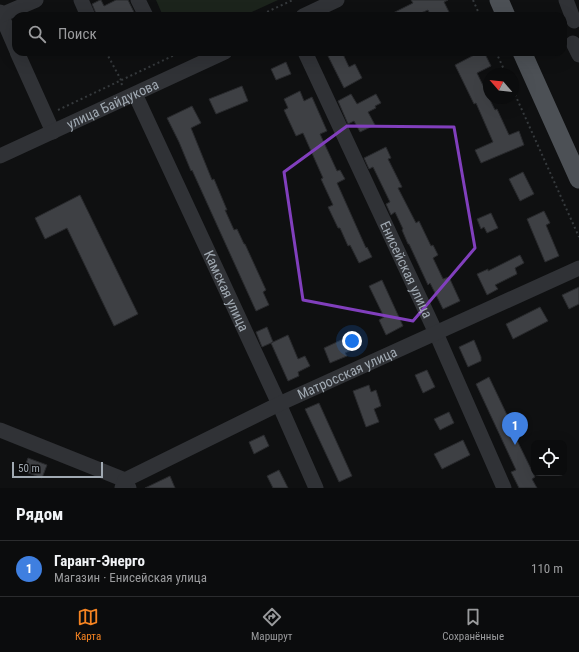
<!DOCTYPE html>
<html lang="ru">
<head>
<meta charset="utf-8">
<style>
	body { margin:0; font-family:"Roboto Condensed",sans-serif; background:#141516; color:#f1f3f6 }
	.controls { position:absolute; right:12px; bottom:12px; display:grid; overflow:hidden; border-radius:8px; box-shadow:0 4px 16px #0002 }
	.controls button { width:36px; height:36px; display:grid; place-items:center; padding:0; border:0; border-bottom:1px solid #2b2c2e; background:#0b0c0d; color:#f1f3f6; font:20px sans-serif }
	.compass { position:absolute; left:483px; top:68px; width:36px; height:36px; border-radius:50%; background:#0b0c0d; box-shadow:0 4px 16px #0002; rotate:298deg }
	.scale { position:absolute; left:12px; bottom:10px; width:91px; box-sizing:border-box; padding-left:4px; border:2px solid #a0a9b2; border-top:0; font-size:11px; line-height:14px; white-space:nowrap; color:#a0a9b2; -webkit-text-stroke:3px #0b0b0c; paint-order:stroke }
	.you { position:absolute; left:352px; top:341px; width:14px; height:14px; margin:-10px; border:3px solid #fff; border-radius:50%; background:#1a73e8; box-shadow:0 0 0 6px #1a73e833 }
	.badge { display:grid; place-items:center; width:26px; height:26px; border-radius:50%; background:#f68422; color:#fff; font-size:13px; font-weight:700 }
	.pin { position:absolute; translate:-50% -33px; filter:drop-shadow(0 1px 2px #0008) }
	.pin::after { content:''; position:absolute; top:21px; width:14px; height:12px; background:inherit; clip-path:polygon(0 0,100% 0,50% 100%) }
	.list { margin:0; padding:0; list-style:none }
	h2 { display:flex; justify-content:space-between; align-items:center; height:52px; margin:0; padding:0 16px; font-size:17px }
	h2 small { font-size:13px; font-weight:400; color:#9a9b9d }
	.list li { display:grid; grid-template-columns:26px 1fr auto; gap:12px; align-items:center; box-sizing:border-box; height:56px; padding:0 16px; border-top:1px solid #2b2c2e }
	.list b { display:block; font-size:15px; white-space:nowrap }
	.list p { margin:0; font-size:13px; white-space:nowrap; color:#9a9b9d }
	.list em { font-size:13px; font-style:normal; color:#9a9b9d }
	.icon { flex:none; width:22px; height:22px; fill:none; stroke:currentColor; stroke-width:2; stroke-linecap:round; stroke-linejoin:round }
	.map { position:relative; flex:none; width:579px; height:488px; overflow:hidden }
	.search { position:absolute; background:#0b0c0d; box-shadow:0 4px 16px #0002; left:12px; right:12px; top:12px; height:44px; display:flex; align-items:center; gap:10px; box-sizing:border-box; padding:0 14px; border-radius:12px; color:#9a9b9d; font-size:15px }
	.sheet { height:108px; background:#0b0c0d }
	nav { display:flex; justify-content:space-around; align-items:center; box-sizing:border-box; height:56px; border-top:1px solid #2b2c2e; background:#0b0c0d; font-size:11px; color:#9a9b9d }
	nav a { display:grid; justify-items:center; gap:2px }
	nav .on { color:#f68422 }
	.map>svg:first-child { display:block }
</style>
</head>
<body>
<div class="map">
<svg width="579" height="488" viewBox="0 0 579 488">
	<rect width="100%" height="100%" fill="#0f1011"/>
	<!-- green -->
	<path fill="#1c241c" d="M156,0H278L243,16H163Z"/>
	<!-- building -->
	<path fill="#3e4044" stroke="#292a2d" d="M100,0H101L104,6L116,0H128L136,16H97L92,4Z
		M411,0H448L444,2L449,12L441,16H431L428,10L414,16H387L413,3Z
		M326,52H342L349,67L355,64L362,78L344,88Z
		M480,52H484L491,66L477,73L489,98L495,110L497,109L509,135L519,131L524,145L481,163L475,150L493,142L476,103L474,104L455,65Z
		M286,62L291,74L276,80L271,69Z
		M242,86L248,101L216,114L209,99Z
		M300,91L304,101L312,97L327,131L320,134L337,171L340,170L345,179L337,183L366,248L367,247L372,257L359,263L350,245L348,246L340,228H338L328,207L333,205L321,179L323,178L303,133L296,136L284,110L288,108L284,99Z
		M351,94L357,104L376,94L381,103L375,106L376,108L368,112L375,125L360,132L354,121L348,124L338,101Z
		M192,106L201,123L191,128L212,180L214,179L227,210H225L234,230L237,229L244,244H245L266,290L263,292L269,305L256,311L192,170L191,171L179,142L167,118Z
		M386,147L391,158L388,159L402,187L398,188L416,223L419,221L431,246L433,245L438,255L433,258L443,279L449,277L460,301L443,309L430,283L428,285L409,244H408L402,230L403,229L395,212L391,215L386,204L390,202L373,167L369,169L364,158Z
		M523,172L534,194L520,201L509,179Z
		M80,195L138,314L114,326L67,228L45,239L35,218Z
		M544,211L550,223L546,225L559,256L545,262L527,219Z
		M491,213L498,228L487,233L484,227L481,229L477,219Z
		M520,255L524,263L515,268L517,274L495,285L498,289L487,295L477,274L488,269V271Z
		M382,280L403,326L386,335L379,320L384,317L369,286Z
		M579,287V304L569,309L562,295Z
		M540,307L548,321L513,339L506,324Z
		M267,327L273,342L271,343L288,335L298,359L305,356L310,366L298,372L299,376L288,381L271,343L262,347L256,332Z
		M354,334L360,346L345,353L347,356L330,363L324,348Z
		M474,340L481,357V361L468,367L459,347Z
		M427,370L435,387L423,393L415,375Z
		M489,377L508,417L506,418L535,477L532,479L537,488H519L511,472L516,470L476,384Z
		M369,385L371,392L376,390L381,406L374,409L379,422L366,427L353,391Z
		M319,403L352,476L339,482L305,409Z
		M449,412L454,423L440,430L434,419Z
		M264,435L269,446L254,454L249,442Z
		M463,440L470,455L442,469L434,454Z
		M28,458L47,465L42,478L23,471Z
		M279,470L288,488H273L267,476Z
		M170,476L175,488H145Z"/>
	<g fill="none" stroke-linecap="round" stroke-linejoin="round">
		<!-- path -->
		<path stroke="#363a3d" stroke-width="2" stroke-dasharray="2 3" stroke-linecap="butt" d="M473,0L480,16
			M258,16L293,0
			M106,52L121,80L122,86
			M496,52L506,74
			M513,90L579,237
			M58,110L181,52"/>
		<!-- minor -->
		<g stroke="#303236" stroke-width="15">
			<path d="M81,0L88,16"/>
			<path d="M138,0L146,16"/>
			<path d="M566,0L574,21"/>
			<path d="M0,12L16,49"/>
			<path d="M1,15L36,0"/>
			<path d="M303,16L337,0"/>
			<path d="M573,43L579,55"/>
			<path d="M17,52L53,132"/>
			<path id="s1" d="M305,52L436,333L504,488"/>
			<path id="s2" d="M135,94L279,404L316,488"/>
			<path id="s3" d="M0,156L225,52"/>
			<path d="M0,430L125,480L129,488"/>
			<path id="s4" d="M122,488L125,480L279,404L579,268"/>
		</g>
		<!-- major -->
		<path stroke="#4c5055" stroke-width="19" d="M499,0L506,16
			M522,52L579,179"/>
	</g>
	<!-- marked area -->
	<path fill="none" stroke="#813fbd" stroke-width="3" stroke-linejoin="round" d="M347,126L454,127L475,248L413,321L303,300L284,172Z"/>
	<g text-anchor="middle" dominant-baseline="central" stroke-width="3" stroke-linejoin="round" paint-order="stroke">
		<!-- street labels -->
		<g font-size="14" fill="#a0a9b2" stroke="#0b0b0c">
			<text stroke="none"><textPath href="#s3" startOffset="124">улица Байдукова</textPath></text>
			<text stroke="none"><textPath href="#s1" startOffset="240">Енисейская улица</textPath></text>
			<text stroke="none"><textPath href="#s2" startOffset="217">Камская улица</textPath></text>
			<text stroke="none"><textPath href="#s4" startOffset="255">Матросская улица</textPath></text>
		</g>
	</g>
</svg>
<div class="controls">
<button><svg class="icon" aria-label="locate" viewBox="0 0 24 24"><circle cx="12" cy="12" r="6"/><path d="M12 2v4M12 18v4M2 12h4M18 12h4"/></svg></button>
</div>
<svg class="compass" viewBox="-18 -18 36 36"><path d="M0-13l5 13h-10z" fill="#e53935"/><path d="M0 13l5-13h-10z" fill="#9a9b9d"/></svg>
<div class="scale">50 m</div>
<div class="you"></div>
<div class="pin badge" style="left:515px;top:445px;background:#3f7fe0">1</div>
<div class="search"><svg class="icon" aria-label="search" viewBox="0 0 24 24"><circle cx="10" cy="10" r="6"/><path d="M15 15l6 6"/></svg>Поиск</div>
</div>
<section class="sheet">
<h2>Рядом<small></small></h2>
<ul class="list">
<li><span class="badge" style="background:#3f7fe0">1</span><div><b>Гарант-Энерго</b><p>Магазин · Енисейская улица</p></div><em>110 m</em></li>
</ul>
</section>
<nav>
<a class="on"><svg class="icon" aria-label="map" viewBox="0 0 24 24"><path d="M3 6l6-2 6 2 6-2v14l-6 2-6-2-6 2zM9 4v14M15 6v14"/></svg>Карта</a>
<a><svg class="icon" aria-label="directions" viewBox="0 0 24 24"><path d="M12 3l9 9-9 9-9-9zM9 14v-3h6M13 9l2 2-2 2"/></svg>Маршрут</a>
<a><svg class="icon" aria-label="saved" viewBox="0 0 24 24"><path d="M7 4h10v16l-5-4-5 4z"/></svg>Сохранённые</a>
</nav>
</body>
</html>
